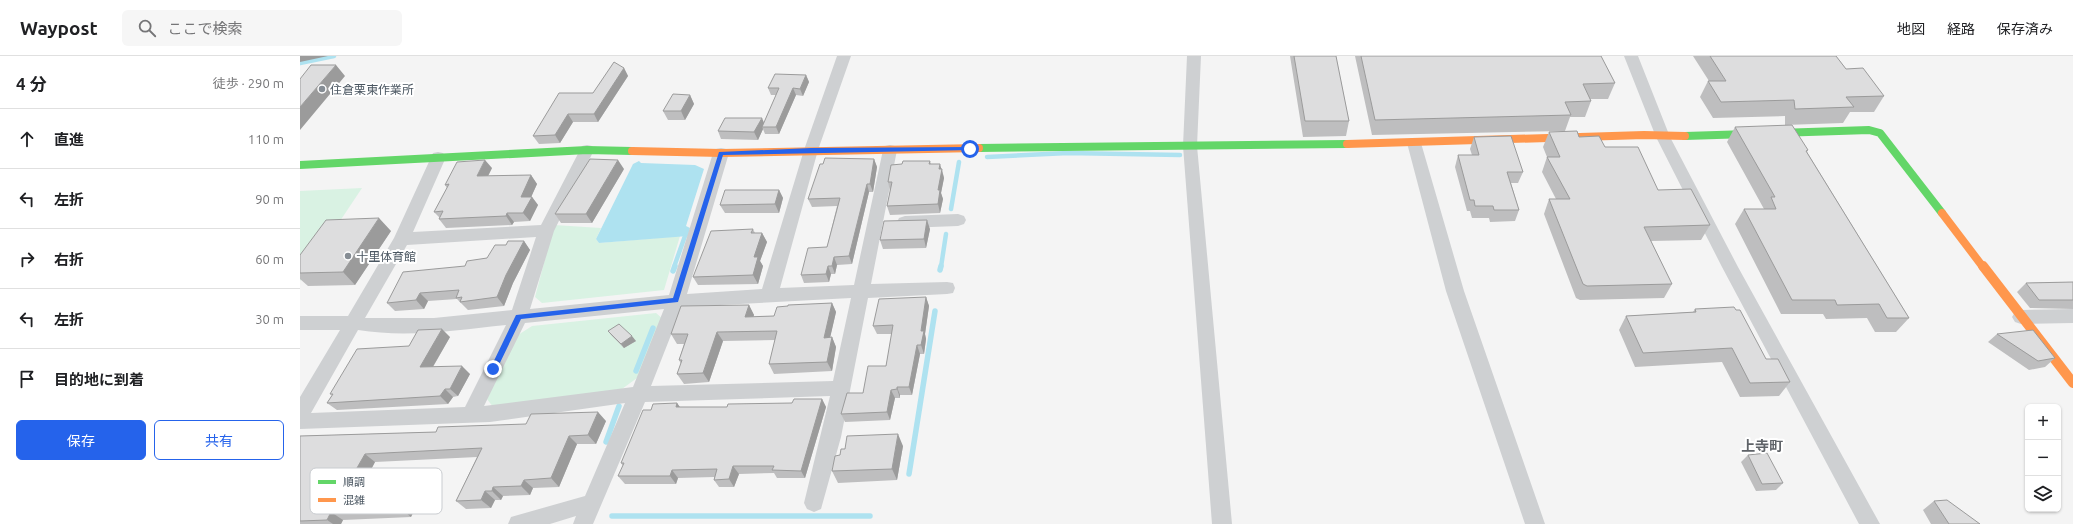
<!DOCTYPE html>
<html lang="ja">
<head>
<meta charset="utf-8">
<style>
	body { margin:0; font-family:Ubuntu,"Noto Sans JP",sans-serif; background:#f6f6f6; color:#202124 }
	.controls { position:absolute; right:12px; bottom:12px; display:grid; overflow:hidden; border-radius:6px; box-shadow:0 1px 3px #0004 }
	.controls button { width:36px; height:36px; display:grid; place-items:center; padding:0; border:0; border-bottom:1px solid #e0e0e0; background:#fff; color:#202124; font:20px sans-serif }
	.stop { position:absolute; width:12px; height:12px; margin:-9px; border:3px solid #2563eb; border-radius:50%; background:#fff }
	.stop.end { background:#2563eb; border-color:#fff; box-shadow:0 1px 4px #0008 }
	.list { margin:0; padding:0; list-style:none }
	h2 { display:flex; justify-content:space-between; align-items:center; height:52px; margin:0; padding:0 16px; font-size:17px }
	h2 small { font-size:13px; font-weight:400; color:#757577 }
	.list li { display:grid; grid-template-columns:26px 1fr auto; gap:12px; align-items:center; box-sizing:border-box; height:60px; padding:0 16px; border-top:1px solid #e0e0e0 }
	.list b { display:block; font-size:15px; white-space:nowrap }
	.list em { font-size:13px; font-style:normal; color:#757577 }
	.actions { display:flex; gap:8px; padding:12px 16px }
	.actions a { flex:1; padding:9px 0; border:1px solid #2563eb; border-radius:6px; text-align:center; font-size:14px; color:#2563eb }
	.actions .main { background:#2563eb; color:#fff }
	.icon { flex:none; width:22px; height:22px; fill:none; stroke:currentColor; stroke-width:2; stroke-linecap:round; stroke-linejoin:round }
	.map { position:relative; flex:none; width:1773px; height:468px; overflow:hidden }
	header { display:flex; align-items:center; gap:24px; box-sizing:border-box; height:56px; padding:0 20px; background:#fff; border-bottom:1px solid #e0e0e0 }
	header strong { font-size:19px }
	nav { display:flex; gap:22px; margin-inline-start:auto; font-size:14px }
	.search { width:280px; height:36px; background:#f6f6f6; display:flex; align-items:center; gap:10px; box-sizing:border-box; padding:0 14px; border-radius:6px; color:#757577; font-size:15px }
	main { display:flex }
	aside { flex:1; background:#fff }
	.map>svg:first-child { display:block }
</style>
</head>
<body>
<header>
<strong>Waypost</strong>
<div class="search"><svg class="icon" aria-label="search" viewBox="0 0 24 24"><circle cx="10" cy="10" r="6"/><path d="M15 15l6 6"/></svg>ここで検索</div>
<nav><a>地図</a><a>経路</a><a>保存済み</a></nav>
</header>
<main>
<aside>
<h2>4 分<small>徒歩 · 290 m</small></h2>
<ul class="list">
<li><svg class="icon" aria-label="ahead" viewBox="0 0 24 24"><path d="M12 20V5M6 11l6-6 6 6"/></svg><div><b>直進</b></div><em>110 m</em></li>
<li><svg class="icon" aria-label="left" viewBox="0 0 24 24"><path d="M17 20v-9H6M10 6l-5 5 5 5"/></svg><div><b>左折</b></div><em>90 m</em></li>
<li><svg class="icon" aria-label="right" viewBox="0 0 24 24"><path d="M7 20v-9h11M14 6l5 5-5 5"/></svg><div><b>右折</b></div><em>60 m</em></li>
<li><svg class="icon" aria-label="left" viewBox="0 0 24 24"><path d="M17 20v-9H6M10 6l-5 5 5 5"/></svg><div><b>左折</b></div><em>30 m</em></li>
<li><svg class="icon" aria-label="arrive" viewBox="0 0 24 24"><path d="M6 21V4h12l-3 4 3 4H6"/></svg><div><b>目的地に到着</b></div></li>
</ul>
<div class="actions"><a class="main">保存</a><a>共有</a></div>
</aside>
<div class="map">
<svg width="1773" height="468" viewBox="0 0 1773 468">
	<rect width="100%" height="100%" fill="#f4f4f4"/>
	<!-- green -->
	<path fill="#d9f2e3" d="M62,132L0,225V135Z
		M254,169L301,172L296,183L299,187L380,180L364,234L242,247L235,241Z
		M356,257L363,263L337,322L322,333L193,351L187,343L218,279L232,270Z"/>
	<!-- water -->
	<path fill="#aee2f0" d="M339,105L341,107L395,109L404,113L386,170L390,172L388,180L299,187L296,183L333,108Z"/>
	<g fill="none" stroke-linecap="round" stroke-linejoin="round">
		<!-- stream-far1 -->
		<path stroke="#aee2f0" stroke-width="4.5" d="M0,7L34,0
			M687,101L768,97L880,99
			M651,153L659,106
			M374,211L385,180
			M641,211L646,178"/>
		<!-- stream -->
		<path stroke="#aee2f0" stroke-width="5.5" d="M640,214L641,210
			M373,215L375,210
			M336,315L353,272
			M306,386L319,350
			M609,418L635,255
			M312,460H570"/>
		<!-- street -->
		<path fill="#ced0d2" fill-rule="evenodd" d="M537,0H551L518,94L480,232L554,229L583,94L585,90L590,89L595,90L597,94L571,228L647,226L653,227L655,232L653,237L647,238L568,242L541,381L521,453L514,456L507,453L504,447L530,340L345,346L293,468H273L276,460L250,468H208L211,461L218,459L285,440L325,347L190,366L0,373V341L40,274H0V260H48L94,182L133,97L138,96L143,97L146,101L113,176L241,169L282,90L287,89L292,90L294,94L254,175L230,253L369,239L413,97L416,93L421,92L426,93L429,97L387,238L462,233L504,94ZM236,181L212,254L134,262H65L107,189ZM551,242L533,325L351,330L382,251ZM364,253L333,331L184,350L225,267ZM206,269L165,351L11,357L58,274C107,282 158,274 206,269Z
			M887,0H901L897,90L932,468H912L883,90Z
			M1324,0H1338L1370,81L1438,211L1580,468H1559L1422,211L1356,81Z
			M1114,82L1119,83L1121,87L1164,235L1245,468H1225L1146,235L1107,87L1109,83Z
			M658,158L664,160L666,164L664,168L658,170L605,172L599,170L597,166L599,162L605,160Z
			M1773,253V267L1721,268L1715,266L1712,261L1715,256L1721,254Z"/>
		<!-- fast -->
		<path stroke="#63d668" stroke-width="8" d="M1385,80L1569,74L1580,77L1642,157
			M679,92L1047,88
			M0,109L287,94L332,95"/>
		<!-- slow-far1 -->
		<path stroke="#ff974d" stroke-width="8" d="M1047,88L1344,79L1385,80
			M332,95L421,97L679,92
			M1642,157L1683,211"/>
		<!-- slow -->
		<path stroke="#ff974d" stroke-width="10" d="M1683,210L1773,327"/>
	</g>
	<!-- wall -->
	<path fill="#bebebf" d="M990,0H1036L1049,65L1046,80L1003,81Z
		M1055,0H1301L1315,27L1308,43H1290L1291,45L1285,61H1270L1265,75L1072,79Z
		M1393,0H1536L1546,13L1584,40L1574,56H1550L1543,67L1485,69V60L1413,62L1400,41L1408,25H1409Z
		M324,12L328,20L298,66H273L260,87L239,88L233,80L293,37Z
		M506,19L509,26L503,40L496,39L479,78H465L463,73L458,84L421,83L418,75L464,67L476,39H471L468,32Z
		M390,39L394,48L385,64H368L363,55Z
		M1435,71L1508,94L1507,96L1609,262L1596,276H1575L1567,262L1526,263L1523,258H1481L1435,168L1444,153H1464L1427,86Z
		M1249,76L1279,81L1305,91L1358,134L1410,169L1401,184L1351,185L1372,228L1364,242L1280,244L1276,242L1244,158L1249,143H1256L1242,116L1247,101L1243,91Z
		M1174,81L1223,116L1218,127H1211L1219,154L1215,165L1190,166L1189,162H1172L1170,155H1167L1155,111L1158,99H1172L1170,93Z
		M574,103L577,111L573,136H569L552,208L537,209L535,218H531L529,226L504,227L501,219L527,191L537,150L512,151L508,143L523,108Z
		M630,105L631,108L642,113L644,122L641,137L643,143L640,157L590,159L587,150L590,135L588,126L602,108Z
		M192,112L188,120L231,119L237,128L231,141H232L238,149L230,165L214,166L212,169L146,172L139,163L140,162L134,156L147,132L145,129Z
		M324,113L292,167H261L255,158Z
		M479,134L483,142L479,157H425L420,149Z
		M453,173L455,177H462L467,186L460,205L463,210L458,228L398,229L393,221Z
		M630,173L626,192L583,193L580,184Z
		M91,175L55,229L8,230L0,223V199Z
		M224,185L230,194L213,227L204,250L168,254L157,243L128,245L124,253L95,255L87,247L165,210L187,202L206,189Z
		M1773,226V253L1730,252L1717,236L1726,227Z
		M626,241L629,250L625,278L626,283L624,298H620L612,339H600V342H595L590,364L545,366L541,358L563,337L586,310L592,278H577L573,270Z
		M532,247L536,256L530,281H532L536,291L532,315L474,318L469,308L475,284L423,285L409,326L384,328L377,318L381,308L379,304L384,288H377L371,278L449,249L454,259L453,261L474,260L488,250Z
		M1395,253L1466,303L1490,326L1479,340L1440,341L1422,306L1335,311L1319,274L1326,260L1393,256Z
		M308,275L336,285L324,292L311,279Z
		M1697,278L1755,302L1745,311L1729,314L1688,286Z
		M150,281L133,311L170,318L158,340L153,341L148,348L37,354L27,347L32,339L30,338L109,290Z
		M522,343L526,351L505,422H477L474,417L439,418L434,431H419L414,424V421L378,422L376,428H325L318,420L323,410L321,407L351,354L377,347L380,351H427L492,347Z
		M306,365L296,388H277L259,431L233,432L230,439L203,440L201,444H195L191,452L166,453L156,445L177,401L75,406L62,431L103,432H111L121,440L111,461L43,464L41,468H0V380L136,376Z
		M603,390L597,424L538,427L532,415L540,399L545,393Z
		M1448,399L1483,427L1476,434L1456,435L1441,406Z
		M1634,445L1680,468H1631L1623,454Z"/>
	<!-- shaded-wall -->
	<path fill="#9b9b9b" d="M0,0H28L0,6Z
		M36,9L45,20L0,74V51Z
		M324,12L328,20L298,66L294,58Z
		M506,19L509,26L503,40L500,33Z
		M493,32L496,39L479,78L476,71Z
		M390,39L394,48L385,64L381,55Z
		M268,58L273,66L260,87L255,79Z
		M462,62L465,69L462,71L463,73L458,84L454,76Z
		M574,103L577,111L573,136L570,128Z
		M185,104L192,112L184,128L177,120Z
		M318,104L324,113L292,167L286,158Z
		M640,108L644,122L641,137L643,143L640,157L638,148V134L639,113Z
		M231,119L237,128L228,148L232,141L238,149L230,165L223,157L221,141Z
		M567,128L569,136L552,208L549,200Z
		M479,134L483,142L479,157L475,148Z
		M207,157L214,166L212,169L206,160Z
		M79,162L91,175L55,229L43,216Z
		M627,164L630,173L626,192L624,183Z
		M462,177L467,186L460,205L463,210L458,228L453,219L454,201Z
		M224,185L230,194L213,227L204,250L197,241L206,219Z
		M534,201L537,209L535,218L532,210Z
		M528,210L531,218L529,226L526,218Z
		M120,237L128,245L124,253L116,244Z
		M626,241L629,250L625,278L626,283L624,298L621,289V275Z
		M532,247L536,256L528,291L524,282Z
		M449,249L454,259L450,271L445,261Z
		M142,273L150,281L128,319L120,311Z
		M417,276L423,285L409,326L403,317Z
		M332,280L336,285L324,292L321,288Z
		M532,281L536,291L532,315L527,306Z
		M617,289L620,298L612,339L609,331Z
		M162,310L170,318L158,340L150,333Z
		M597,331L600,339V342L597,333Z
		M145,333L153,341L148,348L140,340Z
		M591,334L595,342L590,364L587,356Z
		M522,343L526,351L505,422L501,415Z
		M377,347L383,356L376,351Z
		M298,356L306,365L296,388L288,379Z
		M598,378L603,390L597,424L592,413Z
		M269,380L277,388L259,431L251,422Z
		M65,398L75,406L57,440L46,431Z
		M433,410L439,418L434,431L429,423Z
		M372,414L378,422L376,428L370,420Z
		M224,424L233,432L230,439L221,430Z
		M100,430L108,437L111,432L121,440L111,461L100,452L98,433Z
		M193,431L203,440L201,444L192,435Z
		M185,435L195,444L191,452L181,444Z
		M31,456L43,464L41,468H33L27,464Z"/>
	<!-- building -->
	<path fill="#ddddde" stroke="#9b9b9b" d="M994,0H1036L1049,65H1005Z
		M1061,0H1301L1315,27L1283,28L1291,45L1265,46L1271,59L1075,64Z
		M1410,0H1536L1546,13L1563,12L1584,40L1546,41L1554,51L1495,53L1494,44L1421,46L1408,25H1426Z
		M314,6L324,12L294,58H268L255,79L233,80L259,37H293Z
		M11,9H36L0,51V23Z
		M475,18L506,19L500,33L493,32L476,71H462L479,32H468Z
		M373,38L390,39L381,55H363Z
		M425,62H462L454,76L418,75Z
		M1492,69L1508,94L1506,95L1609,262H1587L1579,248L1537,249L1535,244H1492L1444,153H1476L1471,141H1475L1435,71Z
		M1277,75L1279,81L1299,80L1305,91H1338L1358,134L1391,133L1410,169L1344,171L1372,228L1287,230L1283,228L1249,143H1270L1247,101H1260L1249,76Z
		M1211,80L1223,116H1207L1219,154H1194L1193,150H1175L1174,144H1170L1158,99H1179L1174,81Z
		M525,102L574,103L570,128H567L549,200L534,201L532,210H528L526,218L501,219L508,192L527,191L540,142L508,143L520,108H523Z
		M290,103L318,104L286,158H255Z
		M185,104L177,120L231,119L221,141H232L223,157H207L206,160L139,163L143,155L134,156L149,128L145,129L157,106Z
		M603,105H630L629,108H640L639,113H642L638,134H640L638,148L587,150L592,126H588L591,109L602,108Z
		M425,134H479L475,148L420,149Z
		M79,162L43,216L0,217V199L26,164Z
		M627,164L624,183L580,184L584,165Z
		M453,173L451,177H462L454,201H458L453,219L393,221L411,175Z
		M208,185H224L206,219L197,241L160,246L162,241L156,242L159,234L120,237L116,244L87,247L103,216L165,210L167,205L187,202L195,189H206Z
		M1773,226V244H1739L1726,227Z
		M626,241L621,275H624L621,289H617L609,331H597V333L591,334L587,356L541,358L547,337H563L568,310H586L593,269L573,270L579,243Z
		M532,247L524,282L532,281L527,306L469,308L477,275L417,276L403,317L377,318L382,304H379L388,278H371L381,250L449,249L445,261L474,260L477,251L488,250V249Z
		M1434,251L1436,254H1440L1466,303H1478L1490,326L1450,327L1432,292L1343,297L1326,260L1396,256L1395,253Z
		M319,268L332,280L321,288L308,275Z
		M142,273L120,311L162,310L150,333H145L140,340L27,347L33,338H30L57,293L109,290L118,274Z
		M1733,274L1755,302L1738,305L1697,278Z
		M494,343H522L501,415L472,414L474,410H433L429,423L414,424L417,413L372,414L370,420H318L324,407H321L343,354H351L353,348L377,347L376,351H427L428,348L492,347Z
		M298,356L288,379L269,380L251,422L224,424L221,430L193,431L192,435H185L181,444L156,445L182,392L65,398L46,431L100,430L98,433L111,432L100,452L31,456L27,464L0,465V380L136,376L138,371L226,368L231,358Z
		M598,378L592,413L532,415L535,400L540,399L541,393H545L547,380Z
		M1467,397L1483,427L1462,428L1448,399Z
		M1647,444L1680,468H1649L1634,445Z"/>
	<!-- route -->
	<path fill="#2563eb" d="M670,91L672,94L423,99L378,246L221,263L196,315L193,316L190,313L216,259L373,242L419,96L511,92Z"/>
	<!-- markers -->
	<g fill="#868d94" stroke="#fff" stroke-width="1.5">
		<circle cx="22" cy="33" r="4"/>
		<circle cx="48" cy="200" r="4"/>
	</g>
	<g text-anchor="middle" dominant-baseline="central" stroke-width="4" stroke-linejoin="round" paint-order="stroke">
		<!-- poi labels -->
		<g font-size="12" fill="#4a5661" stroke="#fff" text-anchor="start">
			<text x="30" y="33">住倉栗東作業所</text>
			<text x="56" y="200">十里体育館</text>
		</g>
		<!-- quarter labels -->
		<g font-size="14" font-weight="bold" fill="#5f6368" stroke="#fff">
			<text x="1462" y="390">上寺町</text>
		</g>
	</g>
	<!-- legend -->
	<rect x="10" y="412" width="132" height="46" rx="6" fill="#fff" stroke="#c9ccd0" stroke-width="1"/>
	<rect x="18" y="424" width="18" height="4" fill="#63d668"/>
	<rect x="18" y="442" width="18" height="4" fill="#ff974d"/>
	<g font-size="11" fill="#4a5661">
		<text x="43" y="430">順調</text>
		<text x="43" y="448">混雑</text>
	</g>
</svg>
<div class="controls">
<button>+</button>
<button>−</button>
<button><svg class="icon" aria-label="layers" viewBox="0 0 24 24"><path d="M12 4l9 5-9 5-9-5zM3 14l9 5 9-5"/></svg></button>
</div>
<div class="stop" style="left:670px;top:93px"></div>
<div class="stop end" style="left:193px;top:313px"></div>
</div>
</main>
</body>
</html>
